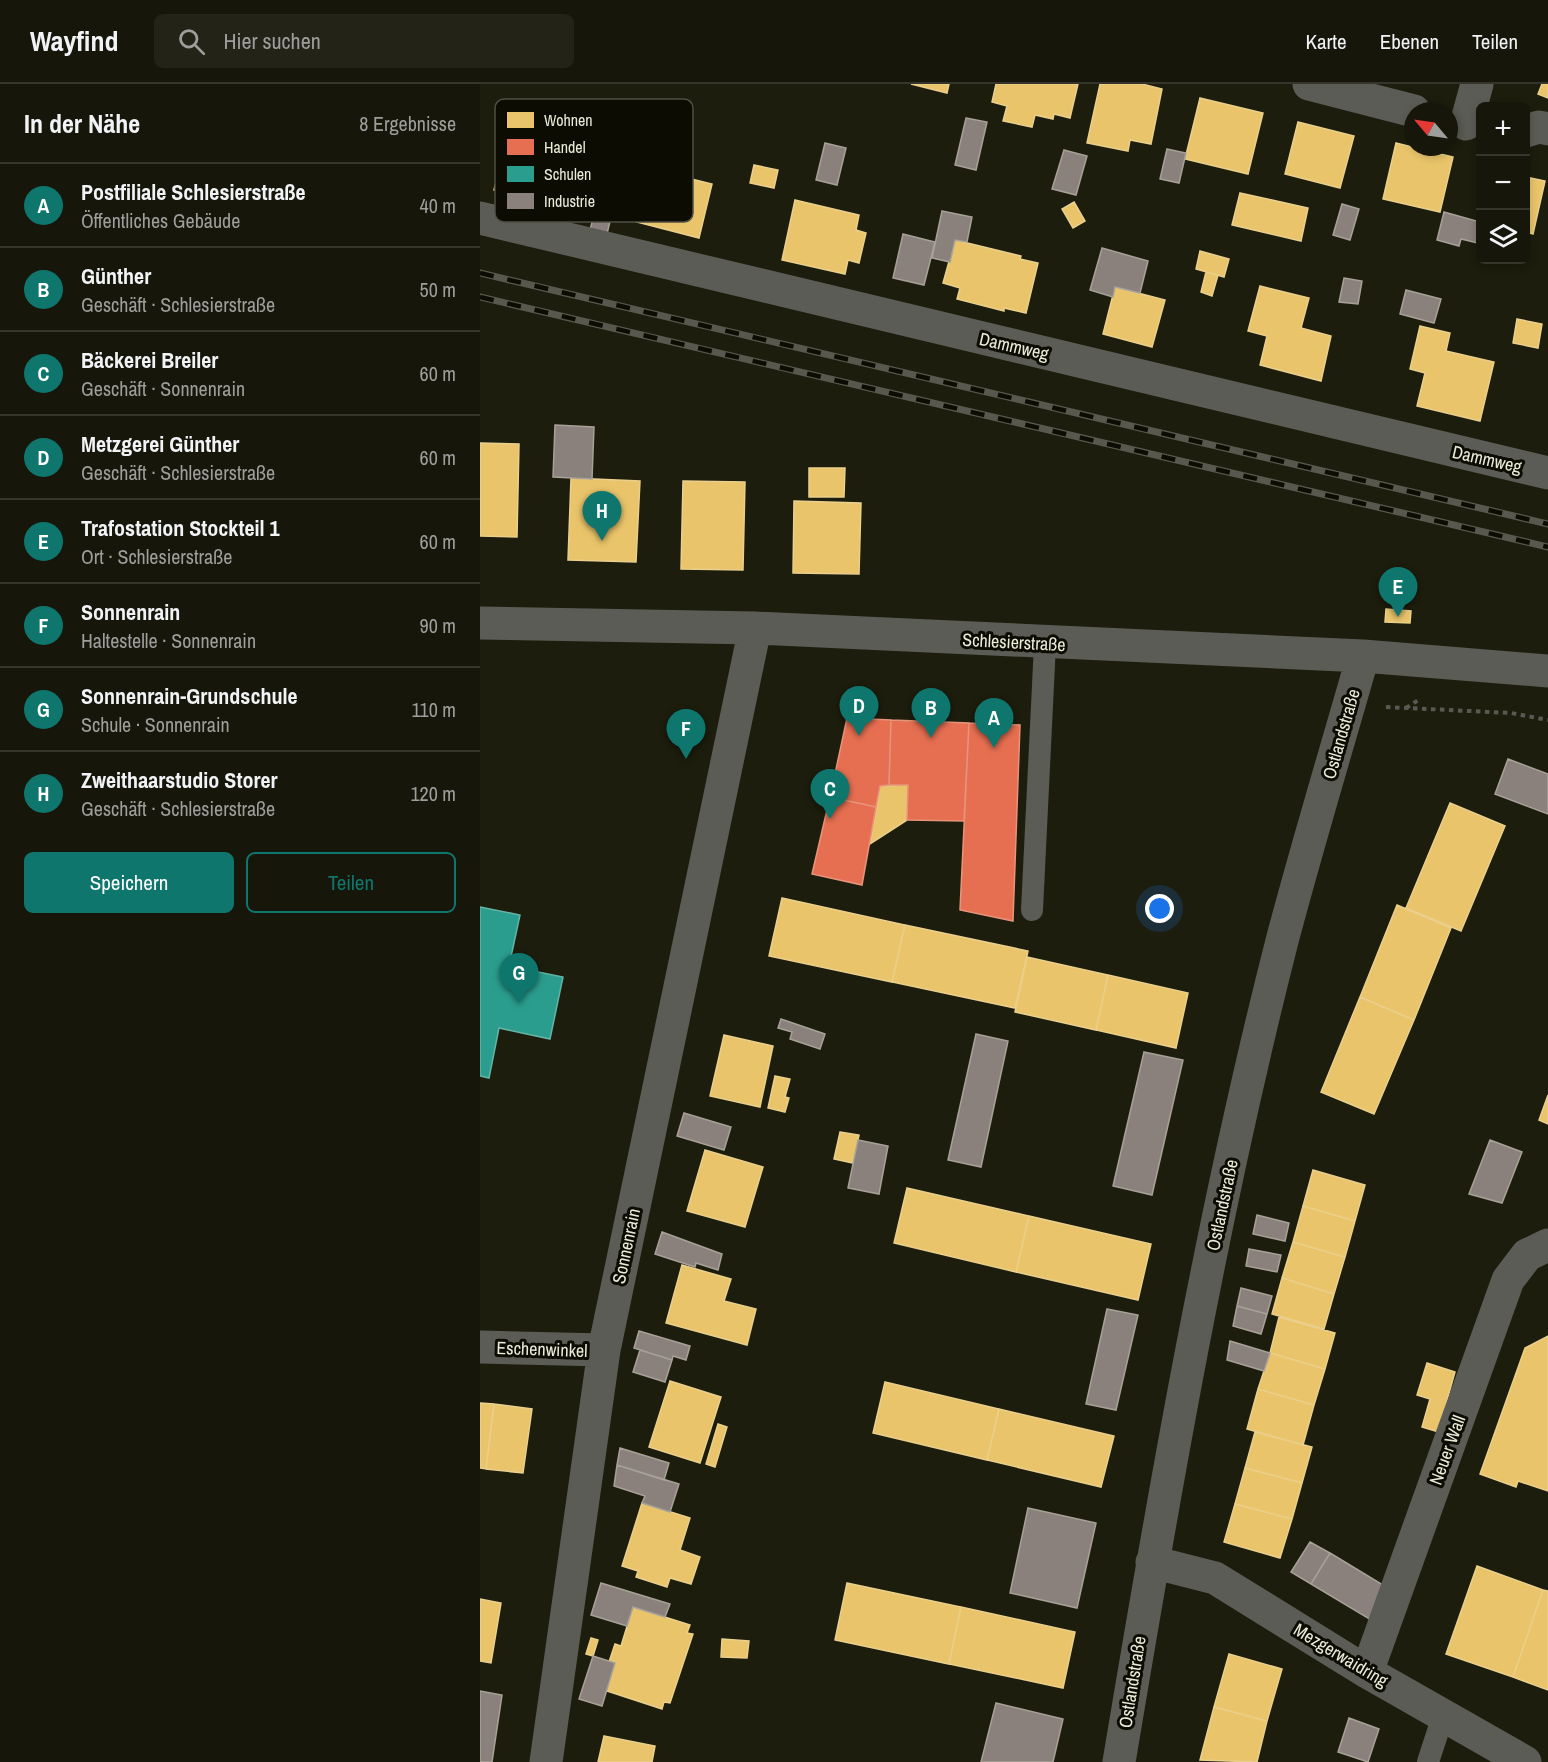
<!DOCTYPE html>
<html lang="de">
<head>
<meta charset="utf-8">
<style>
	body { margin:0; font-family:"Archivo Narrow",sans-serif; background:#232318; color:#f1f3f6 }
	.controls { position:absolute; right:18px; top:18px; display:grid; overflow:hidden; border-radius:9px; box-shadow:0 3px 9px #0003 }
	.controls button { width:54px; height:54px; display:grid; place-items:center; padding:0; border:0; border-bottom:2px solid #35352b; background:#16160a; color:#f1f3f6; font:30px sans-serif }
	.compass { position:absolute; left:924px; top:18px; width:54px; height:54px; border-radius:50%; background:#16160a; box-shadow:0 3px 9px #0003; rotate:299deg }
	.you { position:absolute; left:680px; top:825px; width:21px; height:21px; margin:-15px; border:4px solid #fff; border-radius:50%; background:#1a73e8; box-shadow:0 0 0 9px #1a73e833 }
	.badge { display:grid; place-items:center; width:39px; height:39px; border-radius:50%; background:#0f766e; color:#fff; font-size:20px; font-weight:700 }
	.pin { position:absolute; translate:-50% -50px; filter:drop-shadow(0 2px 3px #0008) }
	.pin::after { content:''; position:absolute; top:32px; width:21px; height:18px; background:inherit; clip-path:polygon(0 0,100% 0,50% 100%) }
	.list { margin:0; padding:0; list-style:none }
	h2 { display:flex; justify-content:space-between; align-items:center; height:78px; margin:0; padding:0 24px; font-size:26px }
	h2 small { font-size:20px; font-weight:400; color:#9e9f9c }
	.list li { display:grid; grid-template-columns:39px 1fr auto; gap:18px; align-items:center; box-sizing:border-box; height:84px; padding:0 24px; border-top:2px solid #35352b }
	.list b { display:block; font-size:22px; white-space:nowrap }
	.list p { margin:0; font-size:20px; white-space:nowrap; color:#9e9f9c }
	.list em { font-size:20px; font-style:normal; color:#9e9f9c }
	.actions { display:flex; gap:12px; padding:18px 24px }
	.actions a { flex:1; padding:14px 0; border:2px solid #0f766e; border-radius:9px; text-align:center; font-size:21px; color:#0f766e }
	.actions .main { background:#0f766e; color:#fff }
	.icon { flex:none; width:33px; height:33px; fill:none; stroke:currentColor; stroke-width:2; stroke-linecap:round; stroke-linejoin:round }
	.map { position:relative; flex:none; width:1068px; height:1678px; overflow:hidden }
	header { display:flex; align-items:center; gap:36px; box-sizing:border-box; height:84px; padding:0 30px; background:#16160a; border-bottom:2px solid #35352b }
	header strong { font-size:28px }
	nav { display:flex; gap:33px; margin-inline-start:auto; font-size:21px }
	.search { width:420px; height:54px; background:#232318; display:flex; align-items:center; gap:15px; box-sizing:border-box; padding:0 21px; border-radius:9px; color:#9e9f9c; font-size:22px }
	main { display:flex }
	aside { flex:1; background:#16160a }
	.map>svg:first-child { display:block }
</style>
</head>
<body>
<header>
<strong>Wayfind</strong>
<div class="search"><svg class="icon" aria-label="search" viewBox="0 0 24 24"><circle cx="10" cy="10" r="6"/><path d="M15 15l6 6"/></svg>Hier suchen</div>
<nav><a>Karte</a><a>Ebenen</a><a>Teilen</a></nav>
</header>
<main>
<aside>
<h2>In der Nähe<small>8 Ergebnisse</small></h2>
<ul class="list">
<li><span class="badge">A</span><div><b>Postfiliale Schlesierstraße</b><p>Öffentliches Gebäude</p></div><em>40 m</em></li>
<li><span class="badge">B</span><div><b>Günther</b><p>Geschäft · Schlesierstraße</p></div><em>50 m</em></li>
<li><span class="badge">C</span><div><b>Bäckerei Breiler</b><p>Geschäft · Sonnenrain</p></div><em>60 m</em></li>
<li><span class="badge">D</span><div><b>Metzgerei Günther</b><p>Geschäft · Schlesierstraße</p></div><em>60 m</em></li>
<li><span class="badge">E</span><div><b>Trafostation Stockteil 1</b><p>Ort · Schlesierstraße</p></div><em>60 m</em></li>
<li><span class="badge">F</span><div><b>Sonnenrain</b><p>Haltestelle · Sonnenrain</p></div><em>90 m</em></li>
<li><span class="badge">G</span><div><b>Sonnenrain-Grundschule</b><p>Schule · Sonnenrain</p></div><em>110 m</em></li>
<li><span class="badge">H</span><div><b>Zweithaarstudio Storer</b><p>Geschäft · Schlesierstraße</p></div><em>120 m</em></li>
</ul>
<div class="actions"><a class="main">Speichern</a><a>Teilen</a></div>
</aside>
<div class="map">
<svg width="1068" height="1678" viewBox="0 0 1068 1678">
	<rect width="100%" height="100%" fill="#1d1d0d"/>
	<!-- homes -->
	<path fill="#e9c46a" stroke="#ead08c" stroke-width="1.5" d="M431,0H469L467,9Z
		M516,0H598L590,34L574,30L573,35L555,31L552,43L523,37L527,22L512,18Z
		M620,0H662L682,5L671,60L650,56L648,67L607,59Z
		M1062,0H1068V14L1058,10Z
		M720,14L783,29L768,90L705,75Z
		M818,38L874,52L860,104L805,90Z
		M28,49L81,63L68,120L14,106Z
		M916,59L973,73L960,128L903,115Z
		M274,81L298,86L294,104L270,99Z
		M167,84L232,100L219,154L153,137Z
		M1046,93L1065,97L1053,150L1046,148Z
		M760,109L828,124L821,157L752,141Z
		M315,116L379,131L376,146L386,149L379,179L368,176L365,190L302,176Z
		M594,118L605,137L593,144L582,125Z
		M475,156L541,172L540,175L558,179L546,229L524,224V227L477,215L480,204L463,199Z
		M720,167L749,175L744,193L716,185Z
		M726,188L738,191L732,212L721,208Z
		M780,202L829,214L821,244L851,252L841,297L780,281L787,252L768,247Z
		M635,203L685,216L672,263L623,250Z
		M1037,235L1062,240L1058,264L1033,259Z
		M940,242L970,249L966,267L1014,278L1000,337L937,322L945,289L930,285Z
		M0,359L39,360L37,453L0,452Z
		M329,384H365L364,413H329Z
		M91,394L160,397L156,478L88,476Z
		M203,397L265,398L263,486L201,485Z
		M314,417L381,419L379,490L313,489Z
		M906,525L931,527L930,539L905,538Z
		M428,701L427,736L390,760L400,702Z
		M970,719L1025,742L981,847L926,824Z
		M302,814L425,841L412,898L289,872Z
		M917,821L971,844L934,936L880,913Z
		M425,841L548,867L535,924L412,898Z
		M547,873L628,891L616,946L535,928Z
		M628,891L708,909L696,964L616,946Z
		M880,913L934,936L894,1030L841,1008Z
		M244,951L293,962L280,1023L230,1012Z
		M295,992L310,995L305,1013L309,1014L305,1028L288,1024Z
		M1068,1011V1040L1059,1036Z
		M360,1048L379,1051L373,1079L354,1075Z
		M225,1066L283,1083L265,1143L207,1127Z
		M833,1086L885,1101L875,1137L823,1122Z
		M427,1104L549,1132L536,1188L414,1159Z
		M823,1122L875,1137L865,1173L813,1158Z
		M549,1132L671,1160L658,1216L536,1188Z
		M813,1158L865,1173L854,1210L802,1194Z
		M202,1181L251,1195L244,1217L276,1225L267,1261L186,1239Z
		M802,1194L854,1210L844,1245L792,1230Z
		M799,1233L855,1249L845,1285L790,1269Z
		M1068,1252V1407L1038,1397L1036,1403L1000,1390L1045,1264Z
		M790,1269L845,1285L834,1321L778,1305Z
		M947,1279L975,1288L966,1320L970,1321L962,1349L942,1343L950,1315L937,1311Z
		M190,1297L241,1313L220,1379L169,1363Z
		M405,1298L519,1325L507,1376L393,1349Z
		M778,1305L834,1321L823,1361L767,1345Z
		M0,1319L14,1320L6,1385L0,1384Z
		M14,1320L52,1325L43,1389L6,1385Z
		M519,1325L634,1352L621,1403L507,1376Z
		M238,1340L247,1343L235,1383L226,1380Z
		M775,1348L832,1363L822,1399L765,1384Z
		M765,1384L822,1399L812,1435L755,1420Z
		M162,1419L210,1434L200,1466L220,1473L211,1500L190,1494L187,1503L156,1493L158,1487L142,1482Z
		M755,1420L812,1435L800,1474L744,1458Z
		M997,1482L1063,1506L1033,1593L966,1570Z
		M367,1499L481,1523L469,1580L355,1556Z
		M1063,1506L1068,1507V1606L1033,1593Z
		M0,1515L21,1519L11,1579L0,1577Z
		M153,1523L210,1541L207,1549L213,1550L190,1619L184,1618L182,1625L127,1607L135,1579L129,1578L135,1560L141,1562Z
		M481,1523L595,1548L583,1604L469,1580Z
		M111,1554L118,1556L113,1572L106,1570Z
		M242,1555L269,1557L267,1574L241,1573Z
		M749,1570L802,1585L787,1637L734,1623Z
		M734,1623L787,1637L777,1678L720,1676Z
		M124,1652L175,1662L172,1678H118Z"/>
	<!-- shops -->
	<path fill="#e76f51" stroke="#e8947a" stroke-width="1.5" d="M367,634L411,636L409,701L400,702L396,723L350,713Z
		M411,636L489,639L484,737L427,736L428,701H409Z
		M489,639L540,641L533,837L480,826Z
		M350,713L396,723L382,801L332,790Z"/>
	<!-- schools -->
	<path fill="#2a9d8f" stroke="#64b4a6" stroke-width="1.5" d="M0,823L40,831L29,882L83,893L70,955L19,944L9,994L0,992Z"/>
	<!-- industry -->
	<path fill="#8a817c" stroke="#a7a198" stroke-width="1.5" d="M486,34L507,38L496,86L475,81Z
		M345,59L366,64L357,101L336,96Z
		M687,65L706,69L699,99L680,95Z
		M584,66L607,72L596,111L572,105Z
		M125,114L135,116L127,150L110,146L114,131L121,133Z
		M862,120L879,125L870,156L853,151Z
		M462,127L492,133L487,158L475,156L470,178L452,174Z
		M964,128L1000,138L998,159L981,155L979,162L957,156Z
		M423,150L455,158L444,201L413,194Z
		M622,164L668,177L660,209L635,203L633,213L610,206Z
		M864,194L882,197L878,220L859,218Z
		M926,206L961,215L954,239L920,230Z
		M75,341L114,343L112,395L73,393Z
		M1028,675L1068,690V730L1015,710Z
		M301,935L345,950L340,965L310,955L312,948L298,944Z
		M496,950L528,957L501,1083L468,1076Z
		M664,968L703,976L672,1111L633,1102Z
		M204,1029L251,1043L244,1066L197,1052Z
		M378,1056L408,1062L399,1110L368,1104Z
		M1010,1056L1042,1068L1022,1119L989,1110Z
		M777,1131L809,1139L805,1157L773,1150Z
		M182,1148L242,1170L238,1186L216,1179L215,1183L175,1170Z
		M769,1165L801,1171L797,1188L766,1182Z
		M761,1204L792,1212L787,1230L757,1222Z
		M757,1222L787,1230L781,1250L753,1242Z
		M627,1225L658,1231L636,1326L606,1320Z
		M159,1247L210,1262L206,1276L193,1272L192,1276L154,1264Z
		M750,1257L790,1269L784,1287L747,1276Z
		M160,1266L192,1276L185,1298L153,1288Z
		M140,1364L189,1379L184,1396L137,1381Z
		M137,1381L199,1400L190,1428L162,1419L165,1412L134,1402Z
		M548,1424L616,1439L597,1524L530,1509Z
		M830,1458L850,1469L831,1500L811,1488Z
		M850,1469L908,1504L896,1539L831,1500Z
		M121,1499L190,1520L185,1533L153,1523L147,1542L111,1531Z
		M113,1572L135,1579L122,1622L99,1615Z
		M0,1607L22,1611L12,1678H0Z
		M516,1619L583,1635L573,1678H501Z
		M869,1634L899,1645L888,1678L858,1668Z"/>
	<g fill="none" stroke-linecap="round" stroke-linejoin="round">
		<!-- path -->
		<path stroke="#595952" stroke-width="4" stroke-dasharray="4.5 4.5" stroke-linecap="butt" d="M906,623L1031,629L1068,636
			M926,624L940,615"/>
		<!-- service -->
		<path stroke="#5c5c56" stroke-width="22" d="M552,826L565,560
			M948,1678L963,1632"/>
		<!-- minor -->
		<path stroke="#5c5c56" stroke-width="33" d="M829,0L934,27
			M986,40L997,0
			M1046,47L1059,43L1068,45
			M0,134L1068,389
			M0,539L275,544L883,572L1068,587
			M0,1263L124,1266
			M672,1478L735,1494L887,1588L1045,1678
			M887,1588L1028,1196L1047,1171L1068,1161
			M66,1678L124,1266L275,544
			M639,1678C685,1403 733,1127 802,857C827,762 856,667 883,572"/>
		<!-- rail casing -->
		<g stroke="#58584f" stroke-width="7">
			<path id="rail" d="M0,189L1068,440
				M0,213L1068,463"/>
		</g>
		<!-- rail -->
		<use href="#rail" stroke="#0c0c03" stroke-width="4.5" stroke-dasharray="14" stroke-linecap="butt"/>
	</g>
	<g text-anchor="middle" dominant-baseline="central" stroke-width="6" stroke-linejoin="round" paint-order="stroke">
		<!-- street labels -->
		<g font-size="18" fill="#ebebda" stroke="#0c0c03">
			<text transform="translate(534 262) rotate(13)">Dammweg</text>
			<text transform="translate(1007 375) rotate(13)">Dammweg</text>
			<text transform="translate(534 558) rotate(3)">Schlesierstraße</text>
			<text transform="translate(861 650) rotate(-74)">Ostlandstraße</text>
			<text transform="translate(742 1121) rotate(-78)">Ostlandstraße</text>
			<text transform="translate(146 1162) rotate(-78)">Sonnenrain</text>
			<text transform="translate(62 1265) rotate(2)">Eschenwinkel</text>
			<text transform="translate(967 1366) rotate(-70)">Neuer Wall</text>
			<text transform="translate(861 1571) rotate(31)">Mezgerwaidring</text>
			<text transform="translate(652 1598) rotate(-81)">Ostlandstraße</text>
		</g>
	</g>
	<!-- legend -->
	<rect x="15" y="15" width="198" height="123" rx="9" fill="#0c0c03" stroke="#4f4f44" stroke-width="1.5"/>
	<rect x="27" y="28" width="27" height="16" fill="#e9c46a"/>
	<rect x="27" y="55" width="27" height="16" fill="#e76f51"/>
	<rect x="27" y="82" width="27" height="16" fill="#2a9d8f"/>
	<rect x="27" y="109" width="27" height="16" fill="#8a817c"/>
	<g font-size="16" fill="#ebebda">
		<text x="64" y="42">Wohnen</text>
		<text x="64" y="69">Handel</text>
		<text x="64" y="96">Schulen</text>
		<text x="64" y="123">Industrie</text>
	</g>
</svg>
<div class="controls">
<button>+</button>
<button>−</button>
<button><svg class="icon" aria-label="layers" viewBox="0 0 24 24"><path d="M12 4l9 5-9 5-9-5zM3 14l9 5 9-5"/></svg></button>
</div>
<svg class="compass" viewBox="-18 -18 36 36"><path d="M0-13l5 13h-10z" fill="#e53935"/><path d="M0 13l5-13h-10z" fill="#9e9f9c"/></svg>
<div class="you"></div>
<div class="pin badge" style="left:514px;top:664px">A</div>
<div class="pin badge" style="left:451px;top:654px">B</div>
<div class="pin badge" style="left:350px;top:735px">C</div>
<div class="pin badge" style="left:379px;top:652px">D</div>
<div class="pin badge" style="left:918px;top:533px">E</div>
<div class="pin badge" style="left:206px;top:675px">F</div>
<div class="pin badge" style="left:39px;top:919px">G</div>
<div class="pin badge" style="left:122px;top:457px">H</div>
</div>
</main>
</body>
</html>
